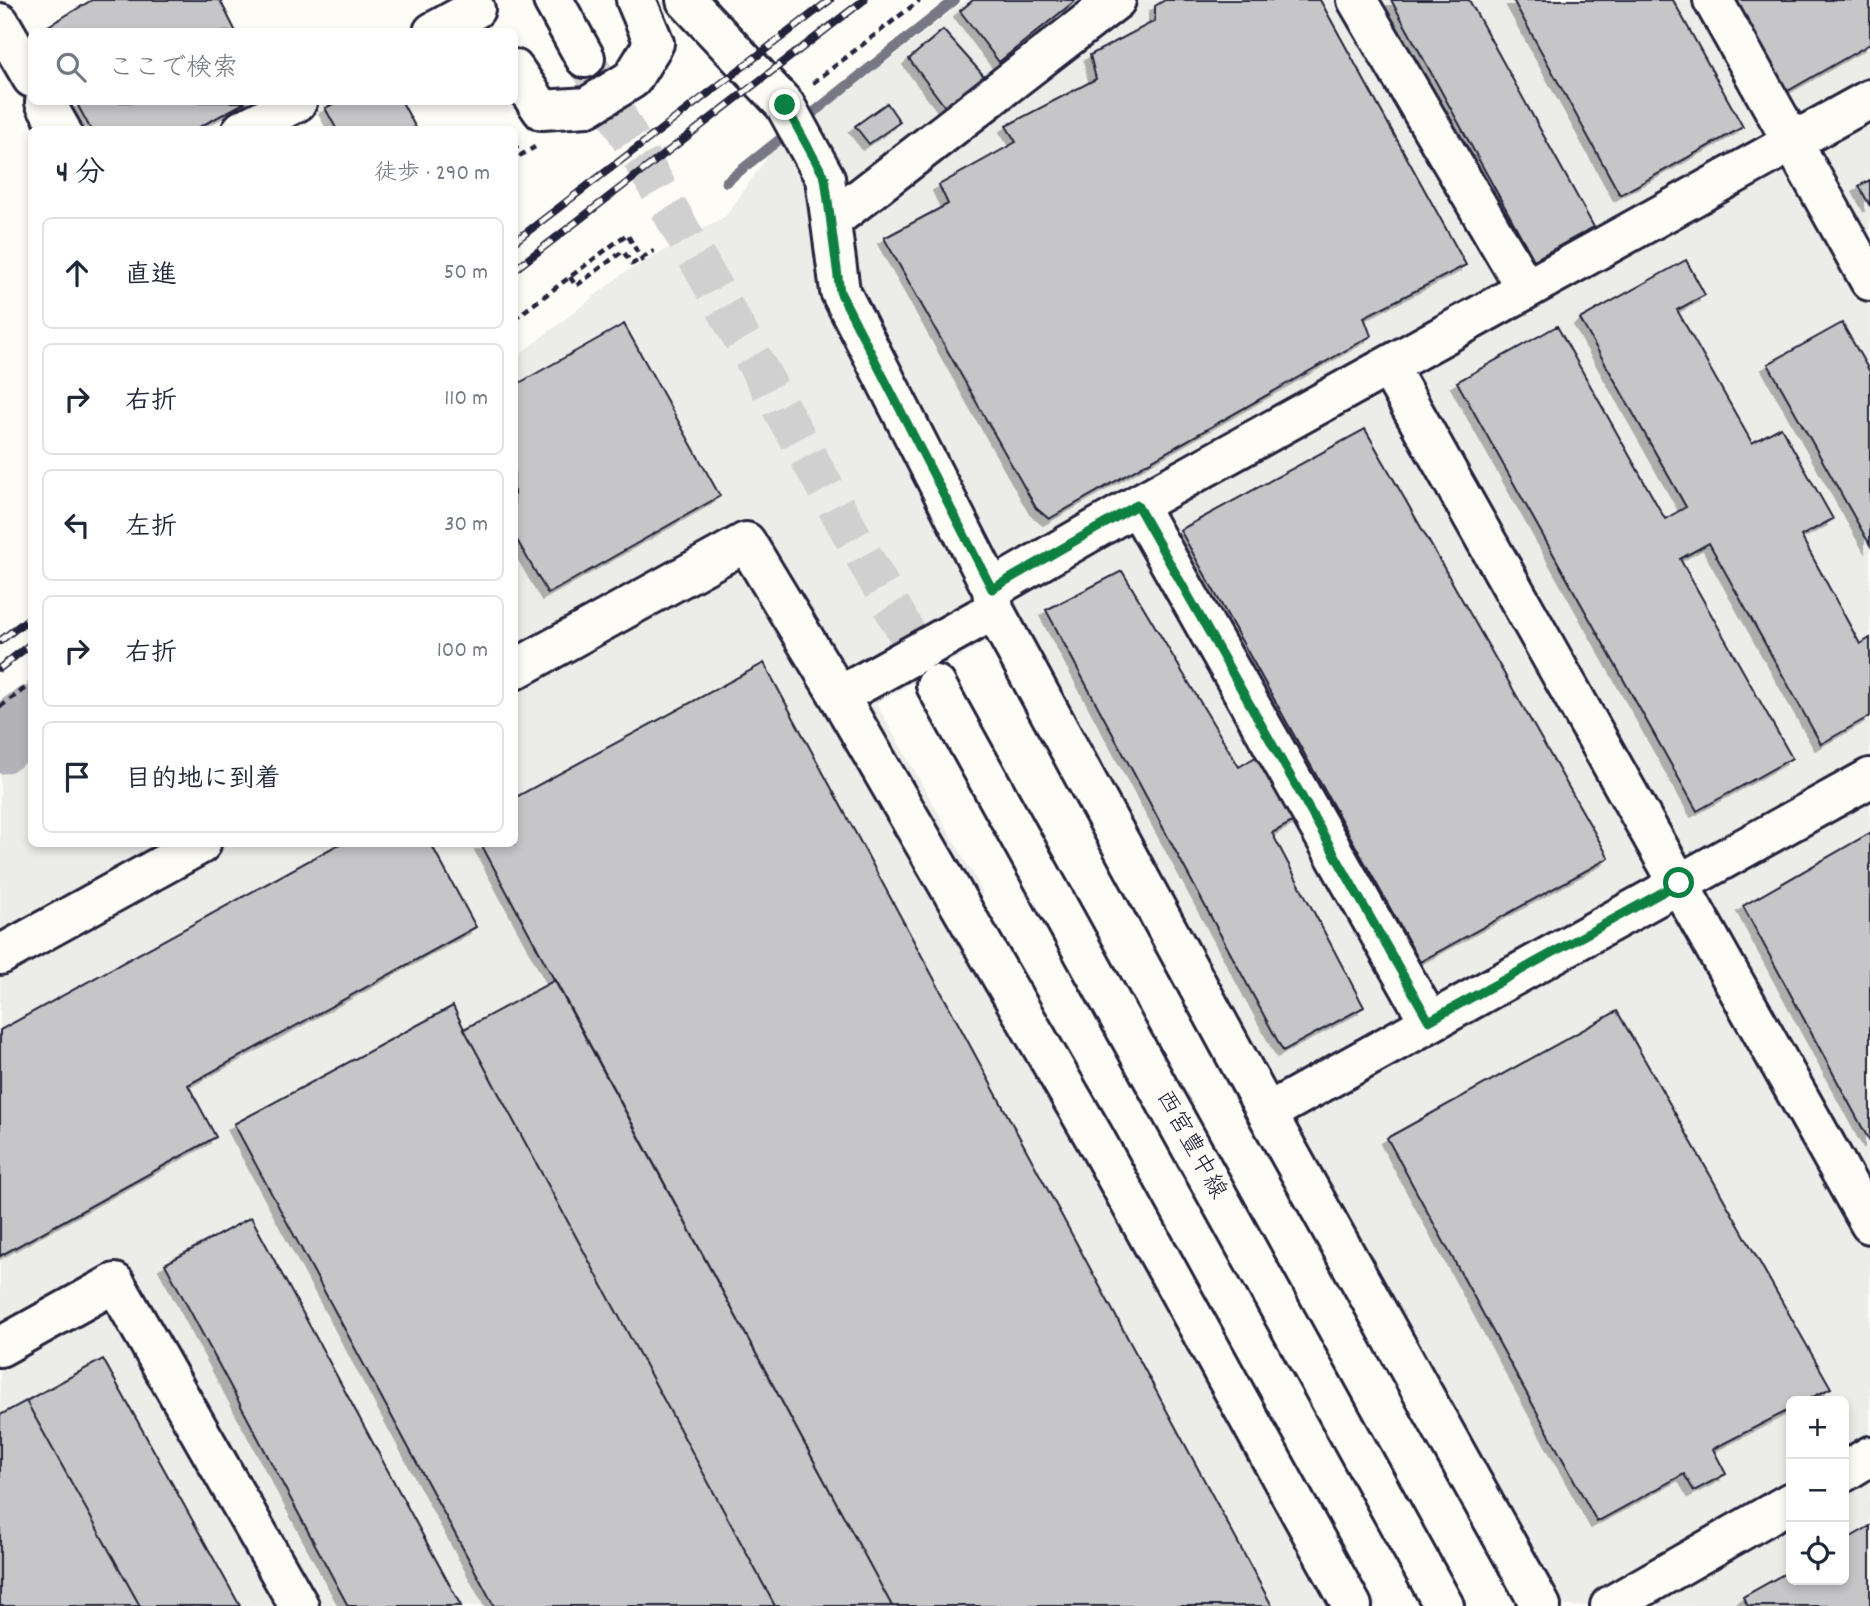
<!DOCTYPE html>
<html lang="ja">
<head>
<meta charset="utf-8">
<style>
	body { margin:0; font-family:Dekko,"Klee One",sans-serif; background:#f6f6f7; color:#1f2937 }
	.controls { position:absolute; right:21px; bottom:21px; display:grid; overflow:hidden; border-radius:10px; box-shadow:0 4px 10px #0003 }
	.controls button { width:63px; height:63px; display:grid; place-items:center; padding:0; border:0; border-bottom:2px solid #e0e1e3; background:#fff; color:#1f2937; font:35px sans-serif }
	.stop { position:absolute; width:21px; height:21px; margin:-16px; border:5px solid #0b8043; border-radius:50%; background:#fff }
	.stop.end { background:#0b8043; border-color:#fff; box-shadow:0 2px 7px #0008 }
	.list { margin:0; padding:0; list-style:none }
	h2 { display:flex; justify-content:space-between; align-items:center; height:91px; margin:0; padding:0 28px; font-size:30px }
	h2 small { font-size:23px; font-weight:400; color:#747a83 }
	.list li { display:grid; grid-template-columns:46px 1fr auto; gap:21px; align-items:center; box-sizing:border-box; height:112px; margin:0 14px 14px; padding:0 14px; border:2px solid #e0e1e3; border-radius:10px }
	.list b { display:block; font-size:26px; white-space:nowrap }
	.list em { font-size:23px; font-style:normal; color:#747a83 }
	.icon { flex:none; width:38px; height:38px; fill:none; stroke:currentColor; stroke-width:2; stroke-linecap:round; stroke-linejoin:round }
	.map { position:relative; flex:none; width:1870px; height:1606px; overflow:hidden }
	.search { position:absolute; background:#fff; box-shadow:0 4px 10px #0003; left:28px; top:28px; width:490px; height:77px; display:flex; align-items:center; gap:18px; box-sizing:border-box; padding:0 24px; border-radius:10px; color:#747a83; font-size:26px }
	.panel { position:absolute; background:#fff; box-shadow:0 4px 10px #0003; left:28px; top:126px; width:490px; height:721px; border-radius:10px }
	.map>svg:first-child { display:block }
</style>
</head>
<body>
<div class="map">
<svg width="1870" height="1606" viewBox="0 0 1870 1606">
	<defs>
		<filter id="shadow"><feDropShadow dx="-6" dy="6" stdDeviation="0" flood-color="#0004"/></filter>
	</defs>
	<rect width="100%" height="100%" fill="#fdfcf7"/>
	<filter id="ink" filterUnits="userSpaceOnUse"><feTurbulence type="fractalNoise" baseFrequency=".0143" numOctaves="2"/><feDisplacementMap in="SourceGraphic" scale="14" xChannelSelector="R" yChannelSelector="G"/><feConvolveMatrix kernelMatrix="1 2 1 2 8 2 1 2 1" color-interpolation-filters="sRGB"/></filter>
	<g filter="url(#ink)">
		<!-- built -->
		<path fill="#ecece9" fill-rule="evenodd" d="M966,0H1870V1606H1525L988,641L876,703L983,892L976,897L1135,1171L1378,1606H0V760L31,735L32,844H514L515,358L624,273L726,216L770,153ZM1791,1401H1844V1580H1791Z"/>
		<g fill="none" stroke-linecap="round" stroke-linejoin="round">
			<!-- stream -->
			<path stroke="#787885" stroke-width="10" d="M726,182L955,0"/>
			<!-- river -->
			<path stroke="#b2b2b7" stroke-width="65" d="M0,741L32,718"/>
		</g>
		<!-- building -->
		<path fill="#c6c6c8" stroke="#22223b" stroke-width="2" filter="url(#shadow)" d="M92,0H220L236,32H38Z
			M973,0H1076L999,62L960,11Z
			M1165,0H1320L1466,265L1364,317L1371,336L1049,519L1036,508L884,238L948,204L939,185L1016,142L1006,126L1096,79L1090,55L1155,21V6Z
			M1391,0H1469L1594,227L1534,260Z
			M1513,0H1673L1743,127L1620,195Z
			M1727,0H1870V44L1779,96Z
			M943,30L984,76L946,108L909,59Z
			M76,102H246L194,130H91Z
			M337,102H402L417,130H337L325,108Z
			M887,103L900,122L869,144L855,126Z
			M1870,180V206L1859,186Z
			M1686,260L1705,295L1677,310L1752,443L1781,427L1833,519L1801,536L1860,644L1870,638V716L1821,744L1709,543L1680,559L1792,758L1697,811L1457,382L1557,326L1665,519L1686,507L1580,319Z
			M1842,323L1870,372V545L1768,364Z
			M624,324L720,496L548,594L514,535V386Z
			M1365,429L1609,858L1420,962L1180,530Z
			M1122,571L1239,767L1269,749L1305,815L1272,833L1364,1007L1283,1051L1046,610Z
			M764,663L1272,1606H892L481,844H514V798Z
			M1870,833V1142L1743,906Z
			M339,844H431L476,927L188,1085L216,1137L0,1256V1030Z
			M555,980L892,1606H775L464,1029Z
			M453,1006L464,1029L775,1606H494L234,1124Z
			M1617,1011L1831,1388L1805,1401H1791V1409L1713,1449L1726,1474L1694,1491L1684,1474L1597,1522L1387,1138Z
			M251,1217L461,1606H348L165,1264Z
			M103,1359L240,1606H140L26,1401Z
			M26,1401L140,1606H0V1415Z
			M1870,1526V1606H1748L1743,1597L1791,1570V1580H1844V1541Z"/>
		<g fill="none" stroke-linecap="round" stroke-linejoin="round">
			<!-- major-tunnel -->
			<path stroke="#d1d0d1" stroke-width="38" stroke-dasharray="38 19" stroke-linecap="butt" d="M585,58L934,682"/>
			<!-- minor casing -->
			<g stroke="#22223b" stroke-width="44">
				<path id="minor" d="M686,0L785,105L825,178L840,291L992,589L994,610L1267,1113L1541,1606
					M1357,0L1526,289
					M1713,0L1870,281
					M0,23L32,78
					M433,32L475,9
					M514,69L542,110L587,107L632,79L654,43L636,0
					M45,102L61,130
					M242,130L297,102
					M831,221L1116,0
					M1388,366L1870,1224
					M1137,505L1429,1021
					M992,589L1137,505L1870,99
					M994,610L839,696L1093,1135L1352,1606
					M514,670L746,542L839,696
					M0,955L201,844
					M1267,1113L1870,778
					M0,1347L115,1283L299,1606
					M1844,1472L1870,1456
					M1610,1606L1791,1502"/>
			</g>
			<!-- major casing -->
			<g stroke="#22223b" stroke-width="44">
				<path id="major" d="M553,0L585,58
					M936,685L1444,1606"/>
			</g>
			<!-- path -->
			<path stroke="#22223b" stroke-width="4.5" stroke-dasharray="7 5" stroke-linecap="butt" d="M813,83L920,0
				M514,143L521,155L535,147
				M570,277L576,286L623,251L632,264L654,251
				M514,319L627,234L643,262
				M0,707L32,683"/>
			<!-- minor -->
			<use href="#minor" stroke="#fdfcf7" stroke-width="38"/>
			<!-- major -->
			<use href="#major" stroke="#fdfcf7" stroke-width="38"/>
			<!-- rail casing -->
			<g stroke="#22223b" stroke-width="8">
				<path id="rail" d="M514,242L830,0
					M514,270L864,0
					M0,641L32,616
					M0,668L32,643"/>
			</g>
			<!-- rail -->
			<use href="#rail" stroke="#fdfcf7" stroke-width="5" stroke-dasharray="16" stroke-linecap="butt"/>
		</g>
	</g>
	<g fill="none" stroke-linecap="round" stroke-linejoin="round" filter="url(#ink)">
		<!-- route -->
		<path stroke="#0b8043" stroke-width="9" d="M785,105L825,178L840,292L992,589L1137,505L1429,1021L1679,883"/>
	</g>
	<g text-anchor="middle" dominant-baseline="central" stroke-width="5" stroke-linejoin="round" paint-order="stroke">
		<!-- street labels -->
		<g font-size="24" fill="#22223b" stroke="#fdfcf7">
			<text transform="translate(1190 1145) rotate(61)">西宮豊中線</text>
		</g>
	</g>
</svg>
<div class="controls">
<button>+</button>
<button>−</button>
<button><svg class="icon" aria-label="locate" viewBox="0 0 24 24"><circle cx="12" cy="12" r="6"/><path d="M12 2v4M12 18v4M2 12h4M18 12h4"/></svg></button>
</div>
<div class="stop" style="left:1679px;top:883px"></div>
<div class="stop end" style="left:785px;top:105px"></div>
<div class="search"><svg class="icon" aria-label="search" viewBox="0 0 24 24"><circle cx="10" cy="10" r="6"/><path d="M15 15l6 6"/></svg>ここで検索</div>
<section class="panel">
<h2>4 分<small>徒歩 · 290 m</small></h2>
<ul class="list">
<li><svg class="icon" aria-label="ahead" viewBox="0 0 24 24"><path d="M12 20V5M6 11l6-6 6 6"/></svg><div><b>直進</b></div><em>50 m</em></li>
<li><svg class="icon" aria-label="right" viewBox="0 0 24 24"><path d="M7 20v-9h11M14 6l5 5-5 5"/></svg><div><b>右折</b></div><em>110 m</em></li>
<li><svg class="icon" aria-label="left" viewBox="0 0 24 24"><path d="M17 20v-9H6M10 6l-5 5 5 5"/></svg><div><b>左折</b></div><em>30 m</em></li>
<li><svg class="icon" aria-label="right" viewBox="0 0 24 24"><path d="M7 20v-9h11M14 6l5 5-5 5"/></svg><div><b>右折</b></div><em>100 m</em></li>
<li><svg class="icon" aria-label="arrive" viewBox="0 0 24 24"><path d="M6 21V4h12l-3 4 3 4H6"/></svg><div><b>目的地に到着</b></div></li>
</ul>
</section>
</div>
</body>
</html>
